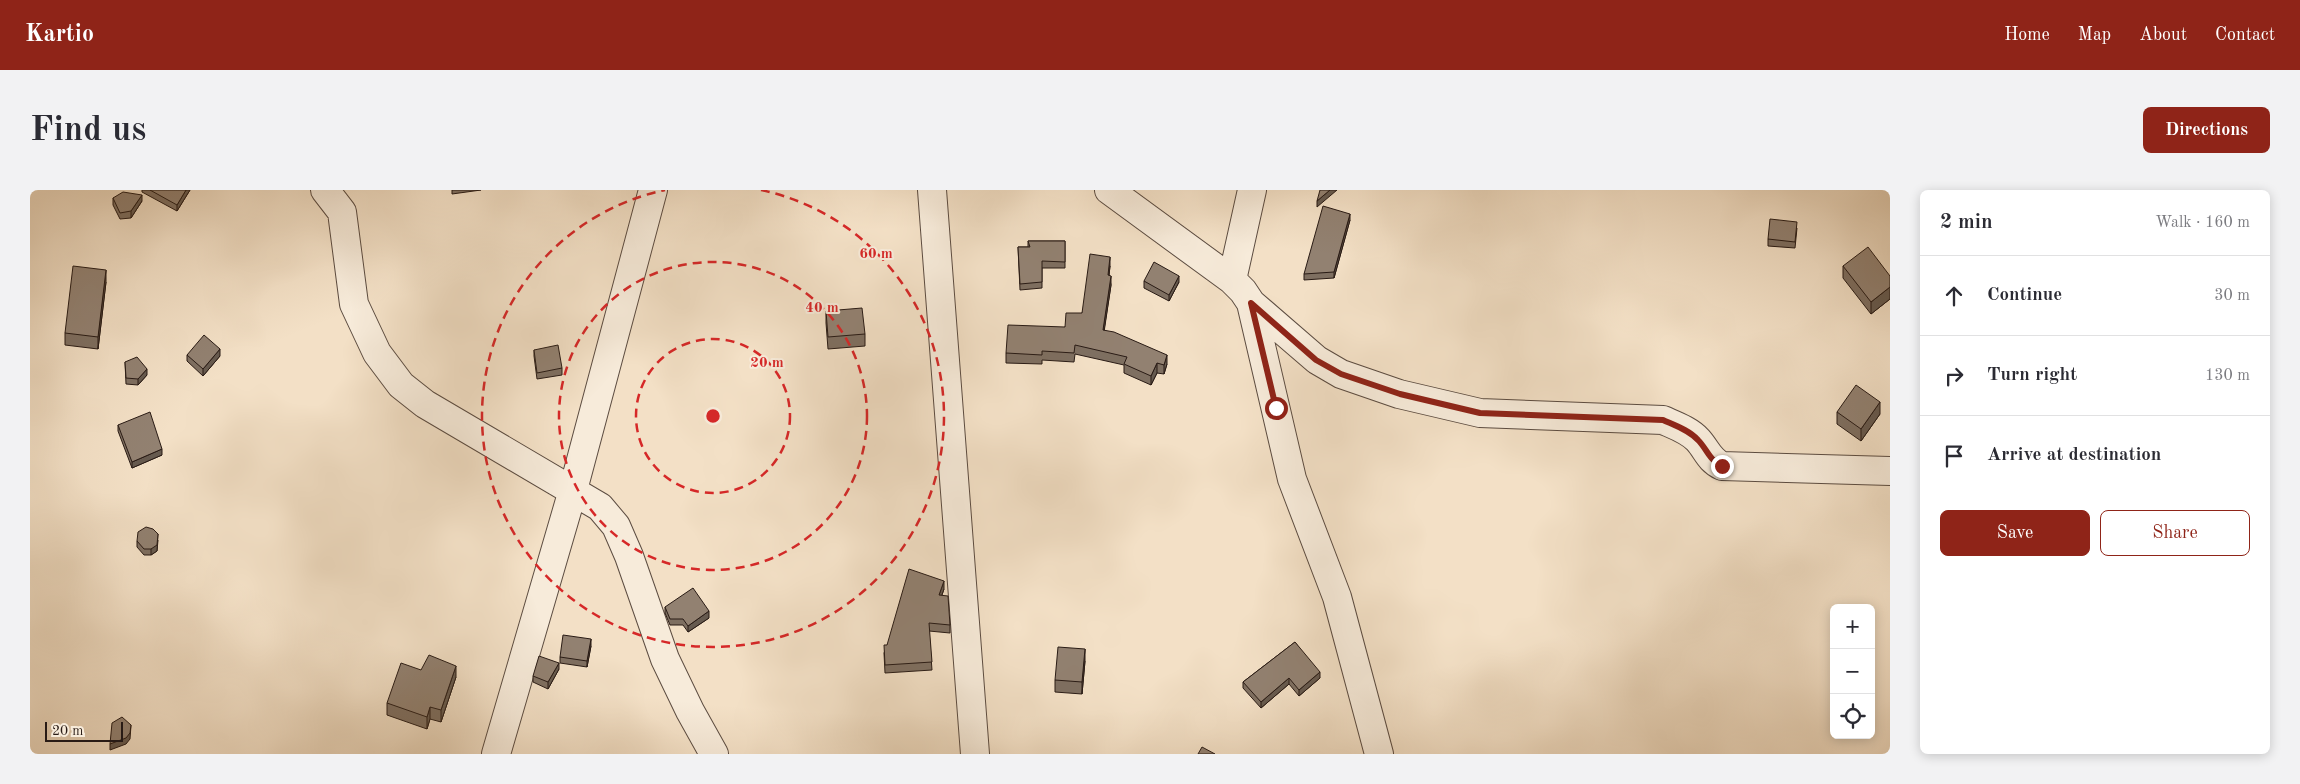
<!DOCTYPE html>
<html lang="en">
<head>
<meta charset="utf-8">
<style>
	body { margin:0; font-family:"Old Standard TT",serif; background:#f2f2f3; color:#2b2b33 }
	.controls { position:absolute; right:15px; bottom:15px; display:grid; overflow:hidden; border-radius:8px; box-shadow:0 2px 12px #0003 }
	.controls button { width:45px; height:45px; display:grid; place-items:center; padding:0; border:0; border-bottom:1px solid #e1e1e2; background:#fff; color:#2b2b33; font:25px sans-serif }
	.scale { position:absolute; left:15px; bottom:12px; width:78px; box-sizing:border-box; padding-left:5px; border:2px solid #291b15; border-top:0; font-size:14px; line-height:18px; white-space:nowrap; color:#291b15; -webkit-text-stroke:4px #f7ebda; paint-order:stroke }
	.stop { position:absolute; width:15px; height:15px; margin:-11px; border:4px solid #8f2418; border-radius:50%; background:#fff }
	.stop.end { background:#8f2418; border-color:#fff; box-shadow:0 1px 5px #0008 }
	.list { margin:0; padding:0; list-style:none }
	h2 { display:flex; justify-content:space-between; align-items:center; height:65px; margin:0; padding:0 20px; font-size:21px }
	h2 small { font-size:16px; font-weight:400; color:#7c7c81 }
	.list li { display:grid; grid-template-columns:32px 1fr auto; gap:15px; align-items:center; box-sizing:border-box; height:80px; padding:0 20px; border-top:1px solid #e1e1e2 }
	.list b { display:block; font-size:19px; white-space:nowrap }
	.list em { font-size:16px; font-style:normal; color:#7c7c81 }
	.actions { display:flex; gap:10px; padding:15px 20px }
	.actions a { flex:1; padding:11px 0; border:1px solid #8f2418; border-radius:8px; text-align:center; font-size:18px; color:#8f2418 }
	.actions .main { background:#8f2418; color:#fff }
	.icon { flex:none; width:28px; height:28px; fill:none; stroke:currentColor; stroke-width:2; stroke-linecap:round; stroke-linejoin:round }
	.map { position:relative; flex:none; width:1860px; height:564px; overflow:hidden; border-radius:8px }
	header { display:flex; align-items:center; gap:30px; box-sizing:border-box; height:70px; padding:0 25px; background:#8f2418; color:#fff }
	header strong { font-size:24px }
	nav { display:flex; gap:28px; margin-inline-start:auto; font-size:18px }
	.intro { display:flex; align-items:center; justify-content:space-between; box-sizing:border-box; height:120px; padding:0 30px }
	h1 { margin:0; font-size:35px }
	.button { padding:12px 22px; border-radius:8px; background:#8f2418; color:#fff; font-size:18px; font-weight:700 }
	main { display:flex; gap:30px; padding:0 30px }
	aside { flex:1; background:#fff; border-radius:8px; box-shadow:0 2px 12px #0003 }
	.map>svg:first-child { display:block }
</style>
</head>
<body>
<header>
<strong>Kartio</strong>
<nav><a>Home</a><a>Map</a><a>About</a><a>Contact</a></nav>
</header>
<div class="intro"><h1>Find us</h1><a class="button">Directions</a></div>
<main>
<div class="map">
<svg width="1860" height="564" viewBox="0 0 1860 564">
	<rect width="100%" height="100%" fill="#f3e0c6"/>
	<filter id="stains"><feTurbulence type="fractalNoise" baseFrequency=".004" numOctaves="4"/><feColorMatrix values="0 0 0 0 .2 0 0 0 0 .09 0 0 0 0 .02 0 0 0 .5 -.17"/></filter>
	<radialGradient id="worn" r=".72"><stop offset=".6" stop-color="#630" stop-opacity="0"/><stop offset="1" stop-color="#630" stop-opacity=".3"/></radialGradient>
	<g fill="none" stroke-linecap="round" stroke-linejoin="round">
		<!-- street casing -->
		<g stroke="#5c4c41" stroke-width="30">
			<path id="street" d="M295,0L312,22L324,114L347,163L371,195L395,214L570,317L586,336L599,366L635,469L660,521L684,564
				M902,0L945,564
				M1079,0L1202,90L1213,101L1221,113L1262,289L1307,407L1349,564
				M1202,90L1222,0
				M1221,113L1287,170L1311,184L1369,204L1450,223L1633,230C1644,235 1659,240 1668,250C1677,260 1679,270 1692,276L1860,281
				M466,564L543,300L623,0"/>
		</g>
		<!-- street -->
		<use href="#street" stroke="#f7ebda" stroke-width="28"/>
	</g>
	<!-- wall -->
	<path fill="#7e6f61" stroke="#291b15" d="M112,0H160L147,21L112,2Z
		M422,0H451L422,4Z
		M83,8L112,11L101,28L90,29L83,15Z
		M1320,30L1304,88L1274,90V84Z
		M1767,38L1765,58L1738,56V49Z
		M998,51H1035V78H1012V98L990,100L988,57H998Z
		M1080,76L1079,85L1081,95L1074,140L1137,174L1134,184L1127,183L1121,195L1094,183V175L1045,164L1044,172L1012,170V174L976,173V163L1035,137L1052,123Z
		M1813,76L1860,86V109L1841,124L1813,88Z
		M1114,91L1149,92L1139,111L1114,98Z
		M76,92L68,159L35,155V143Z
		M796,121L835,144V156L798,159L796,133Z
		M504,160L532,178V185L507,189L504,166Z
		M157,165L190,166L173,186L157,171Z
		M95,172L117,185L108,195L96,194Z
		M1807,222L1850,224L1831,251L1807,234Z
		M88,235L132,265L102,278L88,241Z
		M128,350L127,361L121,365H114L107,357V351Z
		M914,399L912,405L920,435V443L899,441L902,480L855,483L854,463L857,455Z
		M635,417L679,428L658,442L653,435H640L635,423Z
		M1265,452L1290,488L1269,506L1259,494L1231,518L1213,498V492Z
		M561,456L557,477L530,473V467Z
		M1055,471L1052,504L1025,502V490Z
		M529,479L518,499L503,492V486Z
		M391,480L426,487L411,532L400,529L397,539L357,525V513Z"/>
	<!-- shaded-wall -->
	<path fill="#665a4f" stroke="#291b15" d="M156,0H160L147,21V15Z
		M1300,0H1307L1287,17V11Z
		M112,5V11L101,28V21Z
		M1320,24V30L1304,88V82Z
		M1080,67V76L1078,95V85Z
		M76,80V92L68,159V147Z
		M1081,86V95L1073,149V140Z
		M1149,86V92L1139,111V105Z
		M1860,97V109L1841,124V112Z
		M190,159V166L173,186V179Z
		M1137,165V174L1134,184V175Z
		M1127,173V183L1121,195V186Z
		M117,179V185L108,195V189Z
		M1850,212V224L1831,251V239Z
		M132,259V265L102,278V272Z
		M128,344L127,361L121,365V359Z
		M914,391V399L909,413V405Z
		M679,421V428L658,442V436Z
		M561,449V456L557,477V471Z
		M1055,459V471L1052,504V492Z
		M529,473V479L518,499V492Z
		M426,476V487L411,532V520Z
		M1290,482V488L1269,506V500Z
		M1259,488V494L1231,518V512Z
		M400,517V529L397,539V527Z
		M101,535L100,549L96,554L80,560V554Z"/>
	<!-- building -->
	<path fill="#928171" stroke="#291b15" d="M120,0H156L147,15Z
		M1290,0H1300L1287,11Z
		M93,2L112,5L101,21L90,23L83,8Z
		M1293,16L1320,24L1304,82L1274,84Z
		M1740,29L1767,32L1765,52L1738,49Z
		M998,51H1035V72L1012,71V92L990,94L988,57H1000Z
		M1838,57L1860,86V97L1841,112L1813,76Z
		M1060,64L1080,67L1078,85L1081,86L1073,140L1084,142L1137,165L1134,175L1127,173L1121,186L1094,174L1097,167L1045,155L1044,163L1012,161V165L976,163L978,135L1035,137L1036,123H1052Z
		M1124,72L1149,86L1139,105L1114,91Z
		M43,76L76,80L68,147L35,143Z
		M832,118L835,144L798,147L796,121Z
		M174,145L190,159L173,179L157,165Z
		M528,155L532,178L507,183L504,160Z
		M107,167L117,179L108,189L96,188L95,172Z
		M1826,195L1850,212L1831,239L1807,222Z
		M120,222L132,259L102,272L88,235Z
		M116,337L123,339L128,344L127,355L121,359H114L107,351L108,342Z
		M879,379L914,391L909,405L918,406L920,435L899,433L902,472L855,475L854,455H857Z
		M663,398L679,421L658,436L653,429H640L635,417Z
		M533,445L561,449L557,471L530,467Z
		M1265,452L1290,482L1269,500L1259,488L1231,512L1213,492Z
		M1028,457L1055,459L1052,492L1025,490Z
		M399,465L426,476L411,520L400,517L397,527L357,513L371,473L391,480Z
		M509,466L529,473L518,492L503,486Z
		M92,527L101,535L100,543L96,548L80,554L82,533Z
		M1172,557L1185,564H1168Z"/>
	<g fill="none" stroke-linecap="round" stroke-linejoin="round">
		<!-- route -->
		<path stroke="#8f2418" stroke-width="6" d="M1246,218L1221,113L1286,170L1311,184L1370,204L1450,223L1633,230C1644,235 1659,240 1668,250C1677,259 1679,270 1692,276"/>
	</g>
	<!-- distance rings -->
	<g fill="none" stroke="#d62828" stroke-width="2.5" stroke-dasharray="9 6">
		<circle cx="683" cy="226" r="77"/>
		<circle cx="683" cy="226" r="154"/>
		<path d="M731 0A231 231 0 1 1 635 0"/>
	</g>
	<circle cx="683" cy="226" r="8" fill="#d62828" stroke="#f7ebda" stroke-width="2.5"/>
	<g font-size="15" text-anchor="middle" font-weight="bold" fill="#d62828" stroke="#f7ebda" stroke-width="4" stroke-linejoin="round" paint-order="stroke">
		<text x="846" y="68">60 m</text>
		<text x="792" y="122">40 m</text>
		<text x="737" y="177">20 m</text>
	</g>
	<rect width="100%" height="100%" filter="url(#stains)"/>
	<rect width="100%" height="100%" fill="url(#worn)"/>
</svg>
<div class="controls">
<button>+</button>
<button>−</button>
<button><svg class="icon" aria-label="locate" viewBox="0 0 24 24"><circle cx="12" cy="12" r="6"/><path d="M12 2v4M12 18v4M2 12h4M18 12h4"/></svg></button>
</div>
<div class="scale">20 m</div>
<div class="stop" style="left:1246px;top:218px"></div>
<div class="stop end" style="left:1692px;top:276px"></div>
</div>
<aside>
<h2>2 min<small>Walk · 160 m</small></h2>
<ul class="list">
<li><svg class="icon" aria-label="ahead" viewBox="0 0 24 24"><path d="M12 20V5M6 11l6-6 6 6"/></svg><div><b>Continue</b></div><em>30 m</em></li>
<li><svg class="icon" aria-label="right" viewBox="0 0 24 24"><path d="M7 20v-9h11M14 6l5 5-5 5"/></svg><div><b>Turn right</b></div><em>130 m</em></li>
<li><svg class="icon" aria-label="arrive" viewBox="0 0 24 24"><path d="M6 21V4h12l-3 4 3 4H6"/></svg><div><b>Arrive at destination</b></div></li>
</ul>
<div class="actions"><a class="main">Save</a><a>Share</a></div>
</aside>
</main>
</body>
</html>
